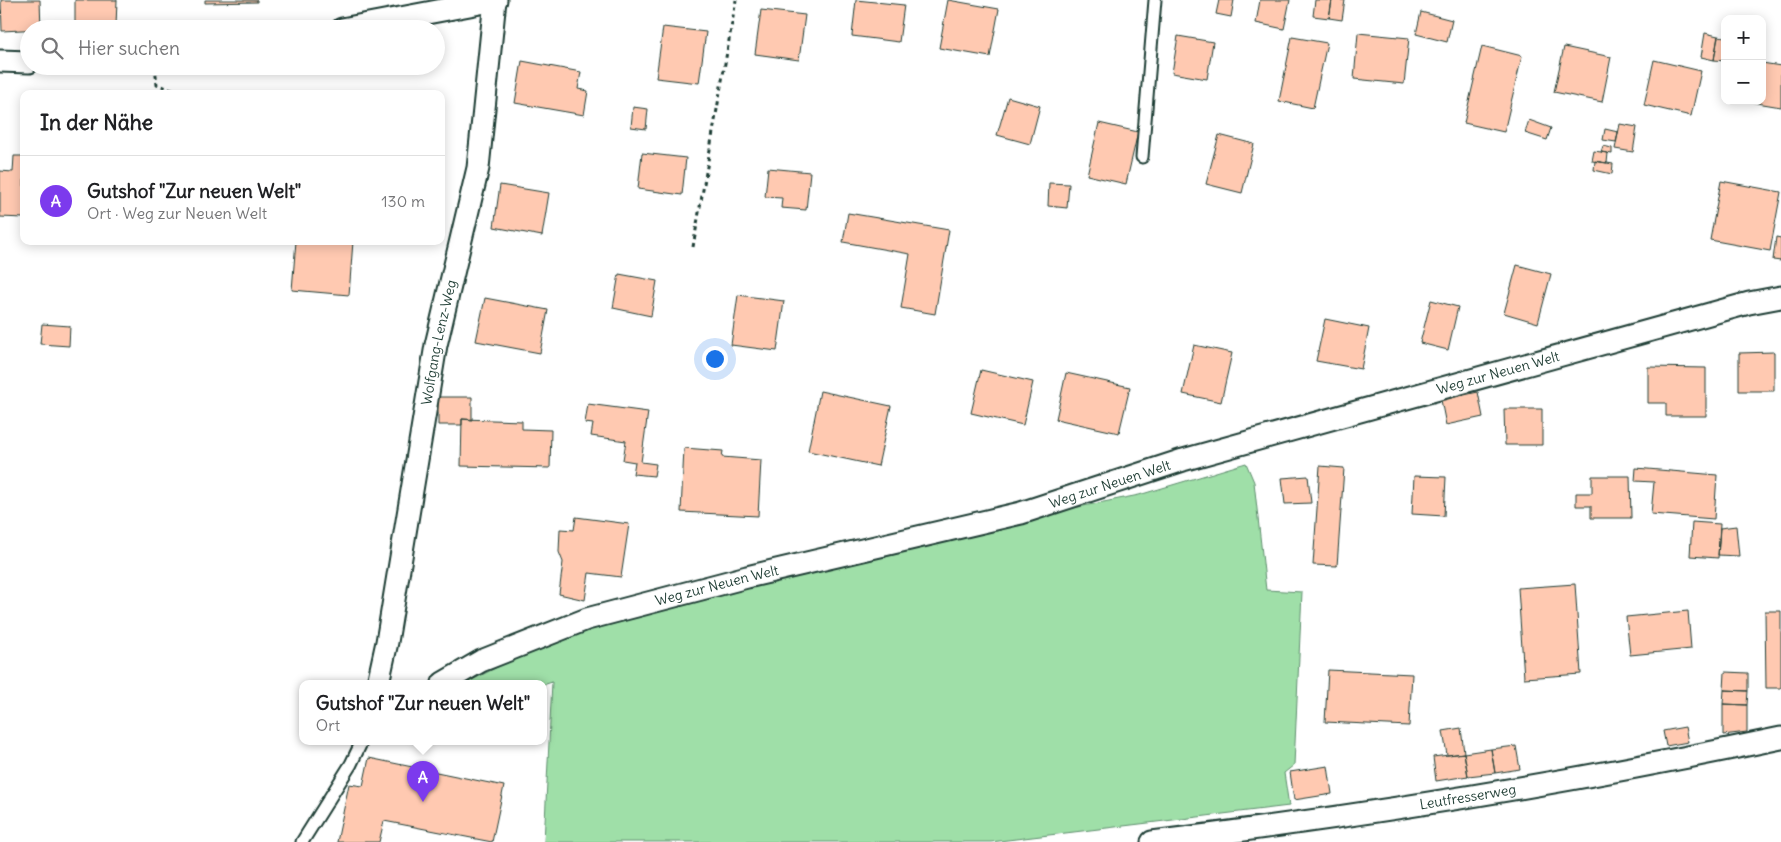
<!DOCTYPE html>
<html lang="de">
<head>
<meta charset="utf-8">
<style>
	body { margin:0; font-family:Delius,sans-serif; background:#f6f6f6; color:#202124 }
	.controls { position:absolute; right:15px; top:15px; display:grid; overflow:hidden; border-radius:10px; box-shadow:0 2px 12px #0003 }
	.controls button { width:45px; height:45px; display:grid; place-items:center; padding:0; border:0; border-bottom:1px solid #e0e0e0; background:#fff; color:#202124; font:25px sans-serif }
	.you { position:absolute; left:714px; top:358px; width:18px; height:18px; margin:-12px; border:4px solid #fff; border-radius:50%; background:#1a73e8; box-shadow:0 0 0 8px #1a73e833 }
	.badge { display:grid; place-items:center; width:32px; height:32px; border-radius:50%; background:#7c3aed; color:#fff; font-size:16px; font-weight:700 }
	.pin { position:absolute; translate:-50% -41px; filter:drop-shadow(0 1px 2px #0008) }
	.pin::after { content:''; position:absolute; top:26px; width:18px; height:15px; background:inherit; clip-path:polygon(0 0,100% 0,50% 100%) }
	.popup { position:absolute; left:299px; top:680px; width:248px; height:65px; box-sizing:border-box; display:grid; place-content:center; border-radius:10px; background:#fff; filter:drop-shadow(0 1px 4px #0005); font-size:16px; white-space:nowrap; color:#757577 }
	.popup b { font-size:19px; color:#202124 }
	.popup::after { content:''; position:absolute; left:50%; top:100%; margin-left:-10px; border:10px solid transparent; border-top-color:#fff }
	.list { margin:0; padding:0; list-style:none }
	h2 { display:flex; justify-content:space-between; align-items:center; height:65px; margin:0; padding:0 20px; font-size:21px }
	h2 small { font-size:16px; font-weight:400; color:#757577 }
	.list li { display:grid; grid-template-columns:32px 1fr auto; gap:15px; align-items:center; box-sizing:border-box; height:90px; padding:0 20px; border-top:1px solid #e0e0e0 }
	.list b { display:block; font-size:19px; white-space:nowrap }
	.list p { margin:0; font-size:16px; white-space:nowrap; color:#757577 }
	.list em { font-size:16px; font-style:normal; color:#757577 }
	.icon { flex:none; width:28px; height:28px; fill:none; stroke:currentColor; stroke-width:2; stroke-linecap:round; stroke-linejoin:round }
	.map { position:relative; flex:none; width:1781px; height:842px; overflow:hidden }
	.search { position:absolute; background:#fff; box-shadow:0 2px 12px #0003; left:20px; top:20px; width:425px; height:55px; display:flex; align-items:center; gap:12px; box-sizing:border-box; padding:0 18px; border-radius:28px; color:#757577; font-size:19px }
	.panel { position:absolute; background:#fff; box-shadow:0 2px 12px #0003; left:20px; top:90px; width:425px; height:155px; border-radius:10px }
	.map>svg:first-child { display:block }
</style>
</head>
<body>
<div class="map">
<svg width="1781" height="842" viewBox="0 0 1781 842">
	<rect width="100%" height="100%" fill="#fff"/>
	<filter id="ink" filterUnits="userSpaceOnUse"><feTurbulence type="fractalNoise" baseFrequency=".02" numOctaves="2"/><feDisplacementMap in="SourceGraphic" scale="10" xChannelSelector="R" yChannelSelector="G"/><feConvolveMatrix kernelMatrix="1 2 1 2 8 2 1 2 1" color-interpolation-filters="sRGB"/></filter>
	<g filter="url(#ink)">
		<!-- green -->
		<path fill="#9fdfa8" stroke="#5f8e6e" d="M1246,463L1254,482L1266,590L1302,592L1294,765L1284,773L1289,806L991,842H544L552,682L543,685L466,683L541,645L609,620L1048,513L1139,495Z"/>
		<!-- building -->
		<path fill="#ffc9b1" stroke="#1f3d34" d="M1,0H40L41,29L2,31Z
			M75,0H117L116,26L75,25Z
			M205,0H257V2L205,3Z
			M856,0L904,5L899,42L852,36Z
			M948,0L999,9L990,57L939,48Z
			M1219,0H1234L1231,17L1216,14Z
			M1260,0H1290L1284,29L1256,23Z
			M1315,0H1332L1329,18L1313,16Z
			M1332,0H1345L1342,20L1329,18Z
			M761,10L805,15L799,60L755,54Z
			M1421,12L1452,20L1447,42L1416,34Z
			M663,27L706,32L699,83L656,78Z
			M1358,33L1409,38L1404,84L1354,79Z
			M1705,33L1718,36L1714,60L1701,57Z
			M1178,36L1213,42L1207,79L1172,73Z
			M1718,36L1725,37V61L1714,60Z
			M1292,37L1327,43L1313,108L1279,101Z
			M1482,46L1522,56L1504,132L1464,123Z
			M1564,47L1611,57L1602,102L1554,92Z
			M1654,60L1701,71L1691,116L1644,105Z
			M522,61L581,72L578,89L588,91L584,115L515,103Z
			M1762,63L1781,66V107L1745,101H1762Z
			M1008,97L1040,106L1030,144L997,135Z
			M633,107L648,109L646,129L631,127Z
			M1529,120L1551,128L1547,140L1525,133Z
			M1099,123L1138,132L1126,184L1087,175Z
			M1620,124L1637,127L1633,152L1615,149Z
			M1605,129L1618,132L1616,142L1603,140Z
			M1219,135L1254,144L1242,193L1206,184Z
			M1603,146L1612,148V154L1601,152Z
			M1594,151L1608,153L1607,163L1592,161Z
			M642,153L686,158L682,195L638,189Z
			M14,156H24V218L0,217V171L13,172Z
			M1595,161L1613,164L1612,174L1594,170Z
			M768,168L810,172L806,210L781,208L782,198L765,197Z
			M1721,181L1781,192L1770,251L1710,240Z
			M1049,183L1069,184L1067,208L1048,206Z
			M500,185L549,193L542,236L494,227Z
			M848,213L949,230L935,314L901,308L910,254L843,242Z
			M1776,237L1781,238V261L1773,260Z
			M296,241H353L349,295L292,290Z
			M1517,265L1551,274L1538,323L1504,313Z
			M619,274L657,281L651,316L613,308Z
			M738,295L784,301L777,351L731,345Z
			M485,298L548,310L540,353L476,341Z
			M1431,300L1458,307L1448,350L1420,343Z
			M1325,319L1369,328L1361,369L1316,361Z
			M42,324L70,326L69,346L40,344Z
			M1194,345L1232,353L1221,402L1183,394Z
			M1774,352V391H1739V353Z
			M1648,367L1706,368V416H1666V403H1648Z
			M981,370L1033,382L1023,425L971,413Z
			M1066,373L1130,387L1119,433L1056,419Z
			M820,391L891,406L878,466L808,451Z
			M1478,392L1483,417L1446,425L1441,400Z
			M438,397H472V420L462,419V425H438Z
			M588,404L648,412L641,462L656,464L654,476L633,474L635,462L623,460L626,441L591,436L593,424L585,423Z
			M1504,409H1542V445H1505Z
			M462,419L522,421V429L551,430L550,468L461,466Z
			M684,448L723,451L722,457L761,460L758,516L681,512Z
			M1320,466L1344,468L1337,566L1313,565Z
			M1636,468L1717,475L1714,519L1651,514L1654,482L1635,481Z
			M1308,476L1311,503L1285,504L1282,478Z
			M1414,476L1446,477L1444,516L1412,514Z
			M1592,476H1630L1631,518H1591V506H1576V493H1592Z
			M576,517L629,524L621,577L589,573L585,600L559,594L563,562L559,552L560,529L574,530Z
			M1692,522L1720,524L1718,558L1690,556Z
			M1736,526L1739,556L1718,555L1720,528Z
			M1575,584L1581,674L1524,678L1518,588Z
			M1688,611L1691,649L1630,655L1626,617Z
			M1765,611H1781V688H1766Z
			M1328,670L1412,674L1409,726L1325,722Z
			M1725,672L1748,673V691L1724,690Z
			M1724,690L1748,691L1747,705L1723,704Z
			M1723,704L1747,705V732L1723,735Z
			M1685,727L1688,742L1666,746L1663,731Z
			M1461,728L1464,753L1447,755L1443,731Z
			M1516,746L1520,769L1495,773L1491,749Z
			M1491,749L1495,773L1468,776L1464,753Z
			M1464,753L1468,776L1436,781L1433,757Z
			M369,758L504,786L492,842L384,821L379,842H337L349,784L363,786Z
			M1328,766L1332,794L1294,800L1290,772Z"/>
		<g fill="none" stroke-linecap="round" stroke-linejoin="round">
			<!-- service casing -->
			<g stroke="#1f3d34" stroke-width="15">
				<path id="service" d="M1142,157L1155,0
					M302,842L351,764L362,741"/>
			</g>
			<!-- minor casing -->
			<g stroke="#1f3d34" stroke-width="25">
				<g id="minor">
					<path d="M342,29L496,0"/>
					<path d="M0,61L29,62"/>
					<path id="s1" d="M378,683L387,642L436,345L478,168L495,0"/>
					<path id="s2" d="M443,683L481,661L587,619L747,577L1021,513L1183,460L1749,303L1781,297"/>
					<path id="s3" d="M1152,842C1363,816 1573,782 1781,738"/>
				</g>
			</g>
			<!-- path -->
			<path stroke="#1f3d34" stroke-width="3" stroke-dasharray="4 4" stroke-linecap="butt" d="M155,66L157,85L190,94
				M693,247L736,0"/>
			<!-- service -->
			<use href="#service" stroke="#fff" stroke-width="11"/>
			<!-- minor -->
			<use href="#minor" stroke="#fff" stroke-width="21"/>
		</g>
	</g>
	<g text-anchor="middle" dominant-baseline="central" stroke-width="4" stroke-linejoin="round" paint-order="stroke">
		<!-- street labels -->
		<g font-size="14" fill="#1f3d34" stroke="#fff">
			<text stroke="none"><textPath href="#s1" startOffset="346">Wolfgang-Lenz-Weg</textPath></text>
			<text stroke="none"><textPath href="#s2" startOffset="1102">Weg zur Neuen Welt</textPath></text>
			<text stroke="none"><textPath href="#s2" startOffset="698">Weg zur Neuen Welt</textPath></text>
			<text stroke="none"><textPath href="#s2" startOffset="292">Weg zur Neuen Welt</textPath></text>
			<text stroke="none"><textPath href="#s3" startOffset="319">Leutfresserweg</textPath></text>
		</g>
	</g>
</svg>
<div class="controls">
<button>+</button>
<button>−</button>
</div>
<div class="you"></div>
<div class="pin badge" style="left:423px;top:802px">A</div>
<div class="popup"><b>Gutshof &quot;Zur neuen Welt&quot;</b>Ort</div>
<div class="search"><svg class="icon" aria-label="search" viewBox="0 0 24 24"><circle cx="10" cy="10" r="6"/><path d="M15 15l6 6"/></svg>Hier suchen</div>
<section class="panel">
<h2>In der Nähe<small></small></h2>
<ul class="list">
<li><span class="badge">A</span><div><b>Gutshof &quot;Zur neuen Welt&quot;</b><p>Ort · Weg zur Neuen Welt</p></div><em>130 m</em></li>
</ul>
</section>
</div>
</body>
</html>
